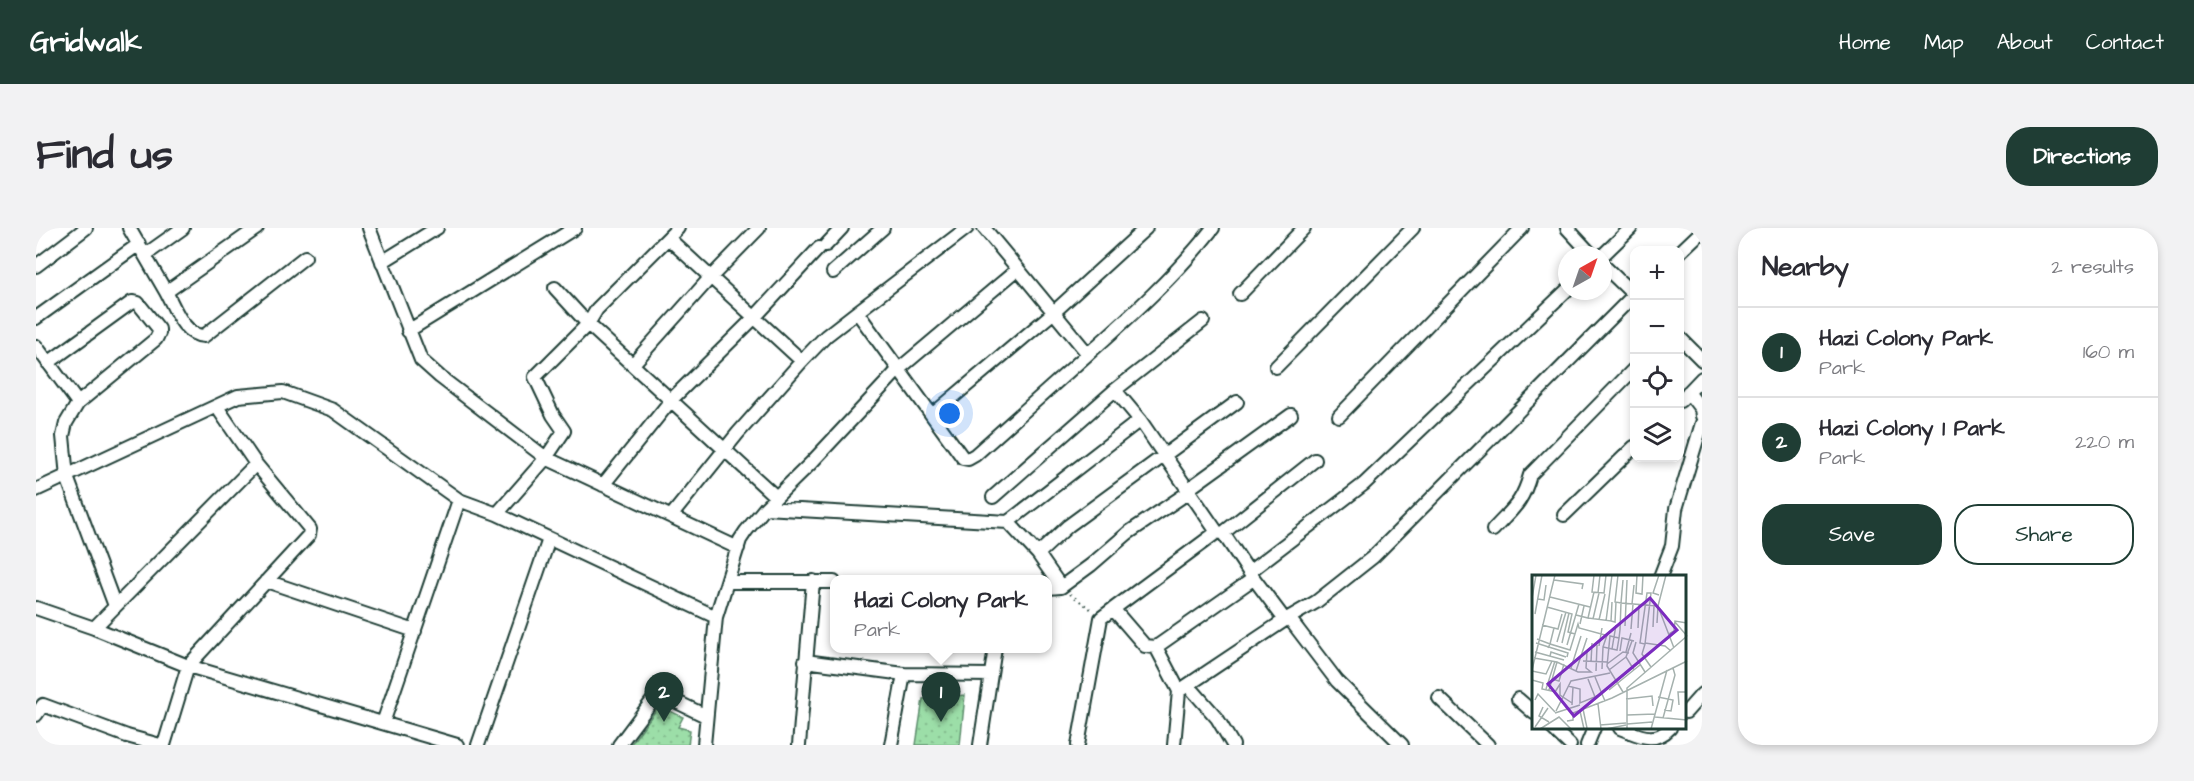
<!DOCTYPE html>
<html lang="en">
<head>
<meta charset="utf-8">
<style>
	body { margin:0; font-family:"Architects Daughter",sans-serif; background:#f2f2f3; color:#2b2b33 }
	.controls { position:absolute; right:18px; top:18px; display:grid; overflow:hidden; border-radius:12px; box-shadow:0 3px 9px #0003 }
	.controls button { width:54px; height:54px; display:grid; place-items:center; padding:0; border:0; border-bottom:2px solid #e1e1e2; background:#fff; color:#2b2b33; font:30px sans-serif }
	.compass { position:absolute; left:1522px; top:18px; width:54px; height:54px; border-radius:50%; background:#fff; box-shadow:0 3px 9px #0003; rotate:40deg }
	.you { position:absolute; left:914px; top:186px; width:21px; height:21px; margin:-15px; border:4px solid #fff; border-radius:50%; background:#1a73e8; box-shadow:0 0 0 9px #1a73e833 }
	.badge { display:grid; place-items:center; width:39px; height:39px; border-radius:50%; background:#1f3d34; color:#fff; font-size:20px; font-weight:700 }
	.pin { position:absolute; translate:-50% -50px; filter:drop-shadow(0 2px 3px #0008) }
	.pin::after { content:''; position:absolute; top:32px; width:21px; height:18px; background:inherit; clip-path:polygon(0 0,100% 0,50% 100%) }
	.popup { position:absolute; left:794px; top:347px; width:222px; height:78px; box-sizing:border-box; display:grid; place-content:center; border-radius:12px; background:#fff; filter:drop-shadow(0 2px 4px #0005); font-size:20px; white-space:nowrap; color:#7c7c81 }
	.popup b { font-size:22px; color:#2b2b33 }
	.popup::after { content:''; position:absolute; left:50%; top:100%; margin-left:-12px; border:12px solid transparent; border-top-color:#fff }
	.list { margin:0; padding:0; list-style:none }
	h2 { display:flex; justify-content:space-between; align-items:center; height:78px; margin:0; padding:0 24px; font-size:26px }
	h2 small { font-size:20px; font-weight:400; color:#7c7c81 }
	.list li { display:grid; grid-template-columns:39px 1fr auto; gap:18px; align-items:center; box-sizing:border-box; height:90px; padding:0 24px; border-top:2px solid #e1e1e2 }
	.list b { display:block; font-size:22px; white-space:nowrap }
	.list p { margin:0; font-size:20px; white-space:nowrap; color:#7c7c81 }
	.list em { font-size:20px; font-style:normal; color:#7c7c81 }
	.actions { display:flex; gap:12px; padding:18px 24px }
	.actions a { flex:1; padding:14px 0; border:2px solid #1f3d34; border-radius:24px; text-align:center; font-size:21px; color:#1f3d34 }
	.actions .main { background:#1f3d34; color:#fff }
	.icon { flex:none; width:33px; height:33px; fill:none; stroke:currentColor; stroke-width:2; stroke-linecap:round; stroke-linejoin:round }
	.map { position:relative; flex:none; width:1666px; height:517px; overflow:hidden; border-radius:24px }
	header { display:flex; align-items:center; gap:36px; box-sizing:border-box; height:84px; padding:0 30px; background:#1f3d34; color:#fff }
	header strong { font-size:28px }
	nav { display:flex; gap:33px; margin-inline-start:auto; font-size:21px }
	.intro { display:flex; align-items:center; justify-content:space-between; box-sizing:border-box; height:144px; padding:0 36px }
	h1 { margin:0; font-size:42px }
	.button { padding:15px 27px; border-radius:24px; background:#1f3d34; color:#fff; font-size:21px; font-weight:700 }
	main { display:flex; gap:36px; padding:0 36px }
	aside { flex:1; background:#fff; border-radius:24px; box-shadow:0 3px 9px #0003 }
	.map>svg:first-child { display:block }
</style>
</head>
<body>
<header>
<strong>Gridwalk</strong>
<nav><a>Home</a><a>Map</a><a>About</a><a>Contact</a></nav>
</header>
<div class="intro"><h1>Find us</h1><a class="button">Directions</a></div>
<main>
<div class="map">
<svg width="1666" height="517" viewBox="0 0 1666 517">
	<defs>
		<pattern id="park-dots" width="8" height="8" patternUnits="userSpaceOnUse" patternTransform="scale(1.5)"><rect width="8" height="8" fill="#9cdea8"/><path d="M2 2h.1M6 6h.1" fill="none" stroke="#86bf91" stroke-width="1.8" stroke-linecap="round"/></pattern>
	</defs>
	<rect width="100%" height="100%" fill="#fff"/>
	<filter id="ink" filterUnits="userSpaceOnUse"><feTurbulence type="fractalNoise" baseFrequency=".0167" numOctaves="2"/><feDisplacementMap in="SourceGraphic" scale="12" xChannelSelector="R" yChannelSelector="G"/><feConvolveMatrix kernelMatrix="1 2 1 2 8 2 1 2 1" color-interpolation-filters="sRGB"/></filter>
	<g filter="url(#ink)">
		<!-- park -->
		<path fill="url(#park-dots)" stroke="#5e8e6e" stroke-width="1.5" d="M929,467L924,517H880L887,471Z
			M623,478L647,489L642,499L654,502L652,517H594Z"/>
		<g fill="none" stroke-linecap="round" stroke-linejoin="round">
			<!-- street casing -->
			<g stroke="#1f3d34" stroke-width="16">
				<path id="street" d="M93,0L130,64L221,0
					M333,0L385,132L404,149L510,230L528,203L517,187L499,149L552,96L561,81L632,10
					M642,0L632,10L766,133
					M931,0L821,84L927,230L932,231L939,227L1052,126
					M948,0L982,41
					M1531,0L1556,27
					M790,17L806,0
					M1644,24L1666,3
					M109,27L147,0
					M1567,27L1595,0
					M346,34L401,0
					M1567,37L1598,67
					M0,38L50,0
					M797,44L847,0
					M519,60L552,96L740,269
					M130,64C139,80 147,107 168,108L269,29
					M1204,66L1268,0
					M0,90L103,16
					M372,103L539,0
					M1644,110L1666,132
					M0,118L42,175
					M12,135L96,74L102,75L123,101V105L120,111L42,175L30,195L27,208L31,249L79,378
					M597,136L674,50L723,0
					M1240,139L1377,0
					M1079,162L1167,93
					M1652,164L1665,181L1666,188
					M1644,173L1666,150
					M181,179L220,236L274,301L273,307L152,438L421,517
					M896,187L1018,84L1110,0
					M1303,188L1486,0
					M567,257L636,171L718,90L783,20
					M0,262L202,168L247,164L297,182L423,272L461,286L680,389
					M1151,262L1255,187
					M957,269L1079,162L1104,192L1181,304L1187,305L1213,344
					M729,280L972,294L1002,326L1025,359
					M461,286L510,230L702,320
					M636,287L702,205L766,133L790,108L821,84
					M1528,287L1598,219
					M972,294L1104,192
					M1457,302C1476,281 1486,276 1494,247L1598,141
					M1187,305L1279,232
					M1002,326L1032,298L1201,174
					M1624,349L1636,318L1640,281L1666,195
					M230,353L379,403
					M691,354H798
					M1012,360L1025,359L1055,337L1092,305L1153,264
					M0,380L58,400L152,438L128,517
					M1078,382L1109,418L1120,419
					M1253,390L1301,453L1366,517
					M1249,392L1280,374L1337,329L1598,67
					M58,400L220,236
					M769,433L868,446L955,447
					M1152,457L1181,490L1197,517
					M1143,463L1120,419L1217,351
					M1403,470L1452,517
					M1482,471L1498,485
					M1650,484L1666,466
					M0,487L7,477L91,508L124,517
					M347,495L423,272
					M1516,500L1534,517
					M1584,500C1603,507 1618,517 1634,500
					M442,517L513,311
					M583,517L622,465L670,488
					M668,517L680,389L704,312L710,303L729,280L775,235L863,141L982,41L1052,126C1097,86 1140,47 1177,0
					M763,517L777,353
					M855,517L868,446
					M944,517L959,420
					M1042,517L1065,390L1181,304
					M1138,517L1143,463L1249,392L1213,344L1328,256L1531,62
					M1551,517L1558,500"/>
			</g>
			<!-- path -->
			<path stroke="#1f3d34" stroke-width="2" stroke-dasharray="1.5 4.5" stroke-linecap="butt" d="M1034,366L1056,382"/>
			<!-- street -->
			<use href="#street" stroke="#fff" stroke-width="12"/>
		</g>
	</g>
	<!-- overview -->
	<g transform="translate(1496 347)">
		<rect width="154" height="154" fill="#fff"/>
		<path fill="none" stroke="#a5b1ae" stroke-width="1.5" d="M62,0L60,17L72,18L74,0M86,0L83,27L89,28L88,55L87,63L78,61L75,91L91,117M105,0L104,18L110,19L111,0M22,5L51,9L50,14M91,5L89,28L126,31L125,48M66,18L68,0M127,20L121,18L127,0M18,22L58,32M0,23L4,0M6,24L12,25L14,10M100,29L102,10M126,31L134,0M15,32L40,39L36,57L43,59M127,34L142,73M3,39L10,0M44,40L56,43L62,17M56,43L79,46L80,27M61,44L67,18M67,45L73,19M74,46L80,0M79,46L83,47L84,27M143,47L155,61M48,49L52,31M93,51L95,5M121,52L122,31M22,53L26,54L30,39M106,53L107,30M99,54L101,29M137,59L142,56L143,46L155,48M75,60L71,72L85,75L87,63M5,64L18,69L22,53L10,50M100,66L94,82L102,95M25,67L34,37M104,67L101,78L113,97M4,68L36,78L35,82M30,68L37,38M113,68L133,71L139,76M113,69L119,18H115L108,68L113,69L110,79L119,92M35,70L47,29M67,71L70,53M16,73L18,69L38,75L46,49L47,53L73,60M80,74L84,50M88,76L90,63L102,66M3,77L32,85M94,77L99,58M18,81L19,77L34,82M2,83L25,87L46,97H59L54,93L55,77M51,86L75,87M59,87L60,68M75,89L91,77L97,78M39,93L49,61M70,94L71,72M0,95L23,0M77,95L94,82M0,96L14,99L20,86M44,96L55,63M64,96L65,70M63,102L70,119M20,104L27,106L32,89M56,104L63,122M0,105L11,108L10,114L24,117M36,111L48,114V128L70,119L73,126M14,114L23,86M17,115L25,87M77,115L108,90M23,117L28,109V120L40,128M126,122L141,125L139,136L132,135M94,124L120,121L121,131M3,125L6,119L23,137M66,129L69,154M40,130L41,112M147,130L146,117H155M11,132L7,141L17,147M51,134L55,153M24,136L39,106L78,98M48,136L52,154M23,138L48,130M95,140L123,139M123,142L155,145M131,143L143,100L141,93M35,146L41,145V138L80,123L155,86M95,149L120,147M68,150L94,148M3,152L16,133M8,154L27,142L39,154M74,154L94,150M95,154V113L155,61M119,154L135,95"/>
		<path fill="#7b2cbf" fill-opacity="0.15" stroke="#7b2cbf" stroke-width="3" d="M118,23L145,55L42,141L16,109Z"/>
		<rect width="154" height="154" fill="none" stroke="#1f3d34" stroke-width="3"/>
	</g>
</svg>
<div class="controls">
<button>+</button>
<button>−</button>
<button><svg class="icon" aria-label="locate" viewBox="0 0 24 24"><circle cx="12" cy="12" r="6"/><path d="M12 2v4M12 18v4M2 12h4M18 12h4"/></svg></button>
<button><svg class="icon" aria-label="layers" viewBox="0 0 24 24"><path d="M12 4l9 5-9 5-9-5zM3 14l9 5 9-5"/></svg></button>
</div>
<svg class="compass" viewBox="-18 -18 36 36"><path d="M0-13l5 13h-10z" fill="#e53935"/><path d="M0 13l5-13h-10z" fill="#7c7c81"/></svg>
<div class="you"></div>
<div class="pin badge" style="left:905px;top:494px">1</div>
<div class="popup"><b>Hazi Colony Park</b>Park</div>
<div class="pin badge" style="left:628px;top:494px">2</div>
</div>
<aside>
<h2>Nearby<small>2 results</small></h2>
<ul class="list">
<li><span class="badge">1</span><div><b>Hazi Colony Park</b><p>Park</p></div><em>160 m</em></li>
<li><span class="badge">2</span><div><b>Hazi Colony 1 Park</b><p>Park</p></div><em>220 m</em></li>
</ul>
<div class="actions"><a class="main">Save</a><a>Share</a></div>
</aside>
</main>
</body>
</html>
